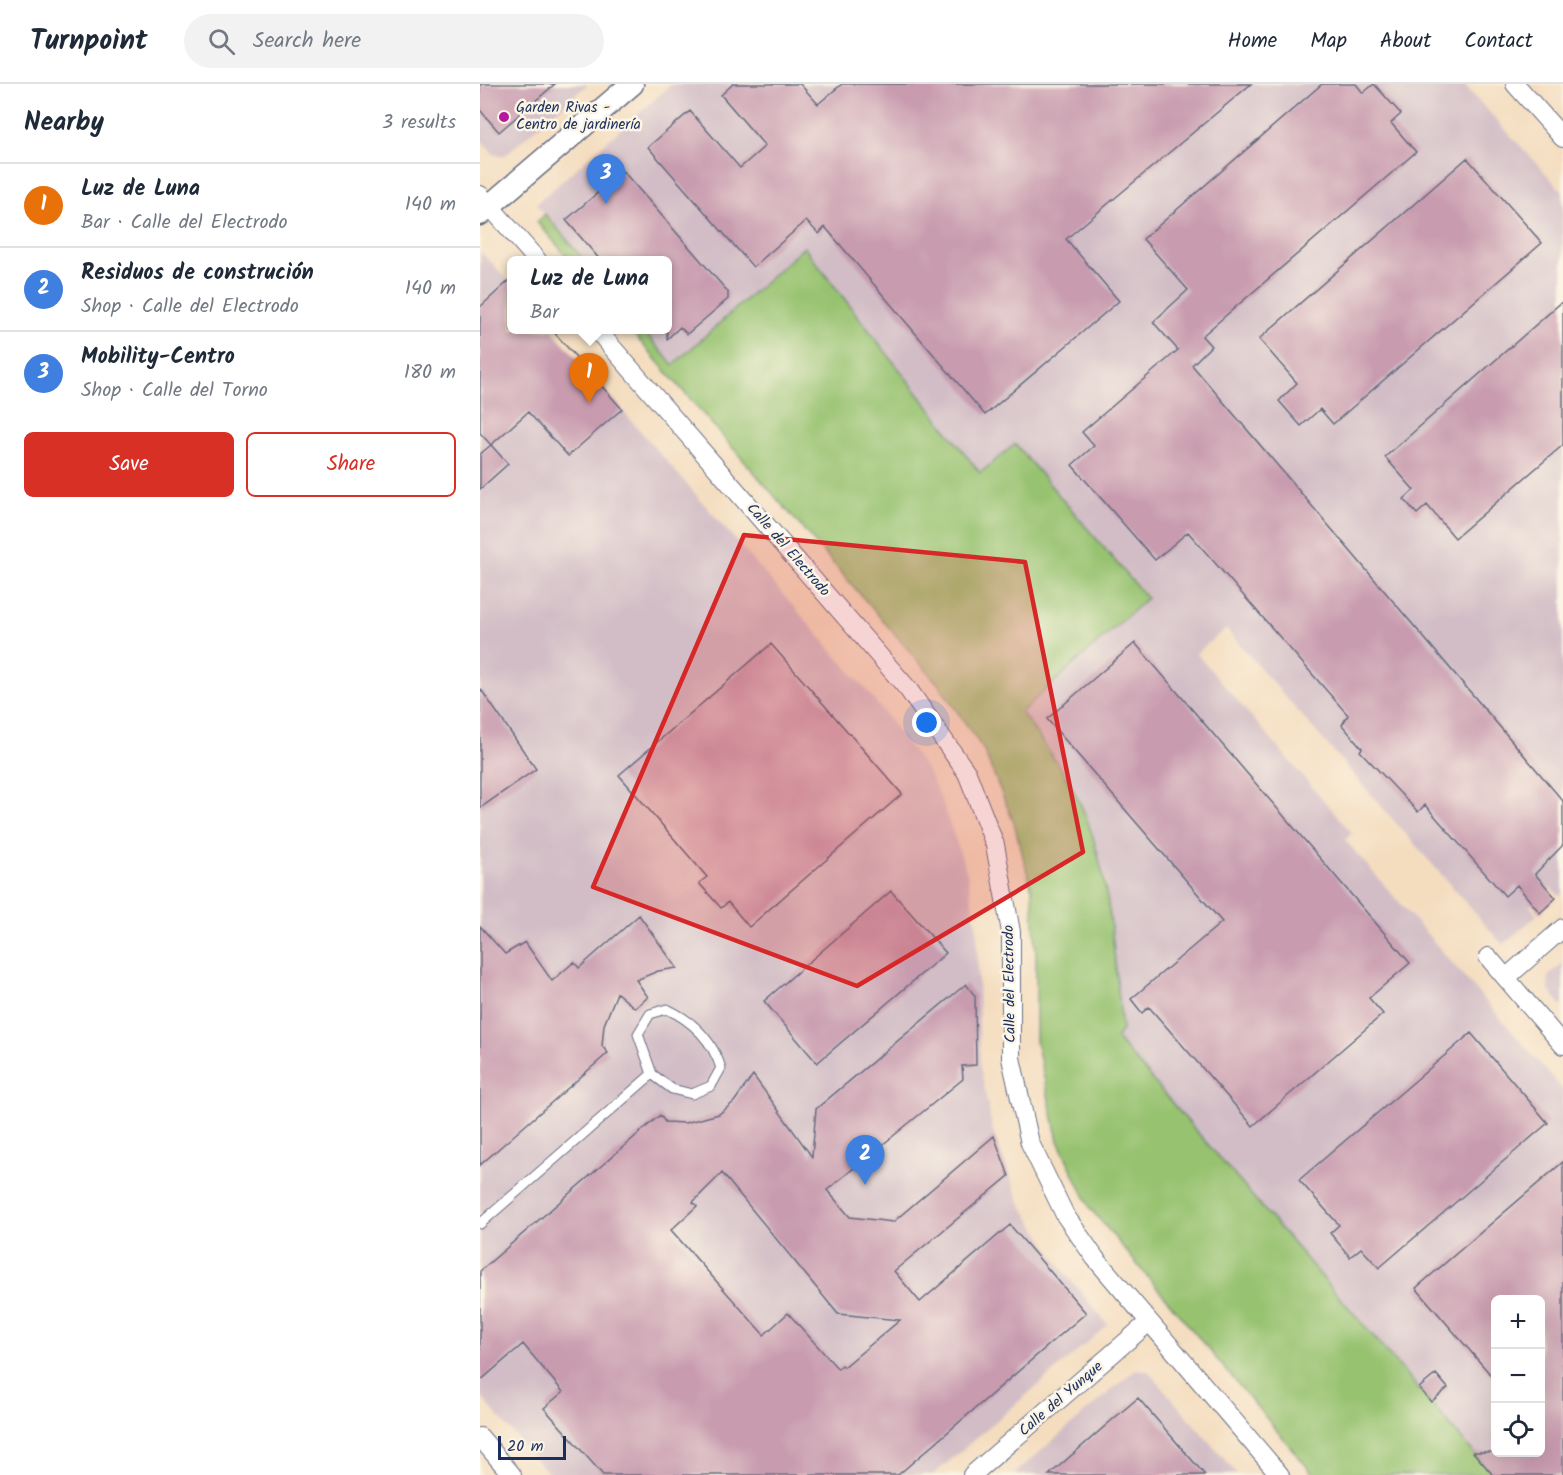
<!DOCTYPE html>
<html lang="en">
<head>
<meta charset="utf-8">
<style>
	body { margin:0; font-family:Kalam,sans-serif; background:#f2f2f3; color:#1f2937 }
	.controls { position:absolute; right:18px; bottom:18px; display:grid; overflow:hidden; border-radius:9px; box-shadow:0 6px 24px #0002 }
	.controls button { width:54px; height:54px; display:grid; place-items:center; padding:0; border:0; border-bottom:2px solid #e0e1e3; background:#fff; color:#1f2937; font:30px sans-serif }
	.scale { position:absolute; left:18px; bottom:15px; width:68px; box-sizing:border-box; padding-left:6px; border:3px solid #1b2f5e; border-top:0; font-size:16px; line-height:21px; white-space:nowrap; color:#1b2f5e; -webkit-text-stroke:4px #fcf5e5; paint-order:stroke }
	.you { position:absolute; left:447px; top:639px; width:21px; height:21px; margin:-15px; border:4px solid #fff; border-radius:50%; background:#1a73e8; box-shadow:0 0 0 9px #1a73e833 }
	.badge { display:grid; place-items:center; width:39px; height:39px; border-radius:50%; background:#d93025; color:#fff; font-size:20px; font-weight:700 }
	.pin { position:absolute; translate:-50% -50px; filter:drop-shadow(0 2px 3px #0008) }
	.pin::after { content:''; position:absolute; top:32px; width:21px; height:18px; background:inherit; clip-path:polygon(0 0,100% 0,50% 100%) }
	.popup { position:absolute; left:27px; top:172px; width:165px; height:78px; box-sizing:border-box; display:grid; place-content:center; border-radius:9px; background:#fff; filter:drop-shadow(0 2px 4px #0005); font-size:20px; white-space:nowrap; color:#747a83 }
	.popup b { font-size:22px; color:#1f2937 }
	.popup::after { content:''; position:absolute; left:50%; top:100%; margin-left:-12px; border:12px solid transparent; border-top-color:#fff }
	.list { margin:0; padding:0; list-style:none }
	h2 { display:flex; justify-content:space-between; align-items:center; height:78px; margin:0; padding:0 24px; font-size:26px }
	h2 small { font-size:20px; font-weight:400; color:#747a83 }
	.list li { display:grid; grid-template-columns:39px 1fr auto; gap:18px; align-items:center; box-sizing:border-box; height:84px; padding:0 24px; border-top:2px solid #e0e1e3 }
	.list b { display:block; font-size:22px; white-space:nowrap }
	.list p { margin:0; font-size:20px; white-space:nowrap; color:#747a83 }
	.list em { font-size:20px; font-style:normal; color:#747a83 }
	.actions { display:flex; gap:12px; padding:18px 24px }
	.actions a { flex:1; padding:14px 0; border:2px solid #d93025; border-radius:9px; text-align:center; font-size:21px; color:#d93025 }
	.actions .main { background:#d93025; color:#fff }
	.icon { flex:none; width:33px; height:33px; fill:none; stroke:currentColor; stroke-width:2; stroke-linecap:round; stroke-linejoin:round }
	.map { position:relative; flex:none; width:1083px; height:1391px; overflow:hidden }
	header { display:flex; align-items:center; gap:36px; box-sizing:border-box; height:84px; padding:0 30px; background:#fff; border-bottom:2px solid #e0e1e3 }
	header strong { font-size:28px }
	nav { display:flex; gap:33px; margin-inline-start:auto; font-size:21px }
	.search { width:420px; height:54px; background:#f2f2f3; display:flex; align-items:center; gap:15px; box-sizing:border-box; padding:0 21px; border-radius:33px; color:#747a83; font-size:22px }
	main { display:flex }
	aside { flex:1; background:#fff }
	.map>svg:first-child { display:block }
</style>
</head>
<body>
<header>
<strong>Turnpoint</strong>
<div class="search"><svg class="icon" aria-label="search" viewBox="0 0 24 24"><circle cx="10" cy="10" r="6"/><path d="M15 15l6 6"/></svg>Search here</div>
<nav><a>Home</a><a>Map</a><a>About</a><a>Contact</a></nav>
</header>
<main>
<aside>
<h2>Nearby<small>3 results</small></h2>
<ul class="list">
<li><span class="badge" style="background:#e8710a">1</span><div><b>Luz de Luna</b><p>Bar · Calle del Electrodo</p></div><em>140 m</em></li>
<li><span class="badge" style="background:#3f7fe0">2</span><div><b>Residuos de construción</b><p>Shop · Calle del Electrodo</p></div><em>140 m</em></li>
<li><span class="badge" style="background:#3f7fe0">3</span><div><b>Mobility-Centro</b><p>Shop · Calle del Torno</p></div><em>180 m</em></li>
</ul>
<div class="actions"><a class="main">Save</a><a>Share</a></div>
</aside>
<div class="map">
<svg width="1083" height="1391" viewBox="0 0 1083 1391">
	<rect width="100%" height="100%" fill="#fcf5e5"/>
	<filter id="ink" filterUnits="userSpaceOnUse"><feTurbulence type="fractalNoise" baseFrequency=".0167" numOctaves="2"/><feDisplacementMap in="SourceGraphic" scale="12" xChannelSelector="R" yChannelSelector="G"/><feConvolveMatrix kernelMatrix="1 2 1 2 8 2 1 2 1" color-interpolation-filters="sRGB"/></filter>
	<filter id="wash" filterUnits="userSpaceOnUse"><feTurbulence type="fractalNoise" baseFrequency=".008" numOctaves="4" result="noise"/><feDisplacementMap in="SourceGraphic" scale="24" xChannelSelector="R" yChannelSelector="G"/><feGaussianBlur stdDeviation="1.35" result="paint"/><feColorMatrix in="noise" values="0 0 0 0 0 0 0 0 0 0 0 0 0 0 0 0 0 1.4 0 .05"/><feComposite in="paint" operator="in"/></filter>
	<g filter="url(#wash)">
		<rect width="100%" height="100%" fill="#f4ddbf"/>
		<!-- industrial -->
		<path fill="#d2bdc6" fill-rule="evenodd" d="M0,0H108L25,71H14L0,55Z
			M192,0H983L1083,108V809L1079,812L1071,804L1050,822L1057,831L1023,861L746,545L716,569L872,749L865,756L1083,1006V1391H1013L636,954L642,946L626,797L584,689L541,628L668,513L535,360L500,389L325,163L193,281L163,246H187V176H104L56,120ZM1016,1216H1060V1368H1016Z
			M0,167L31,199V246H72L390,610L447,686L460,712L487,789L497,846L500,983L514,1052L541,1121L584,1188L628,1241L453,1391H70L0,1312Z
			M1083,879V923L1068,905L1069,891Z
			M656,1285L668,1287L758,1391H533Z"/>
		<!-- green -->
		<path fill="#97c270" stroke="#597867" stroke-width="1.5" d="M65,130L104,176H90L57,138Z
			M324,163L500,389L535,360L667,514L541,628C565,662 591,695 606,733C632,801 634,875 642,946L636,954L1013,1391H834L610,1124L578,1057L556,957V872L552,806L534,739L503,665L459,601L150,246H163L193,281Z"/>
		<g id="blocks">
			<!-- building -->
			<path fill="#c89baf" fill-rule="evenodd" d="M0,0H75L19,48L0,26Z
				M253,0H320L338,20L362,0H771L586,155L639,217L505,331L345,143L339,150L326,137L273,183L168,63L210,27L260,84L285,62L241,11Z
				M842,0H876L883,9L894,0L921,30L911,39L936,68L722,252L731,262L712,281L1083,717V761L1055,790L1076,814L1060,829L1037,801L1025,812L945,721L938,728L880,667L882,664L862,641L868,631L708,448L675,476L592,381L614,362L602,348L698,266L673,238L708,206L663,155Z
				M987,74L1062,159L853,340L840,325L821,342L799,317L817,299L779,255Z
				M143,87L248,208V215L207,250L200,243L187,255V177H121L86,136Z
				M31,195V246H72L142,325L88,372L48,328L11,361L0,349V223Z
				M1083,217V361L975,454L947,421L937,430L924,415L934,406L905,373Z
				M11,361L28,380L0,405V370Z
				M655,559L930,879L889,914L903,930L773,1042L669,923L662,929L651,915L742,838L567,635Z
				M291,560L422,710L269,843L248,818L241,824L219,799L227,793L139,691Z
				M0,604L56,685L0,724Z
				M411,807L466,869L337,979L284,917Z
				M159,831L197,884L178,887L156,896L168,913L155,924L137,909L124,941L122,962L128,969L0,1081V842L25,870L45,858L72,897L94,878L99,884Z
				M486,900L495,912L496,981L482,982L483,995L347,1106L370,1133L413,1138L514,1052L529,1092L414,1187L440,1218L530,1141L606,1229L418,1391H123L64,1324L83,1308L43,1260L0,1297V1187L180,1031L185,1038L205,1039L239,1030L254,1018L273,991L332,1073L336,1025ZM242,1089L358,1230L420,1236L364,1283L362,1281L358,1285L308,1229L284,1251L191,1146L217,1122L213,1118Z
				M991,949L1068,1039L899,1184L881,1164L870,1173L850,1149L859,1141L819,1096Z
				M1083,1078V1391H1013L993,1368H1060V1215H1016V1297L936,1204Z
				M956,1290L968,1304L951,1318L939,1304Z
				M658,1314L725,1391H569L632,1336Z"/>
		</g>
	</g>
	<g filter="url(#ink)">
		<use href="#blocks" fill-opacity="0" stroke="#676c80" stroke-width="1.5"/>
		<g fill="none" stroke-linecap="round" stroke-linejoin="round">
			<!-- service casing -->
			<g stroke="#676c80" stroke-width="11">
				<path id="service" d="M187,925C213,937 232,956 241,984L231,1002L212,1010L192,1005L172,990L158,950L170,930Z
					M0,1140L172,990"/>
			</g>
			<!-- minor casing -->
			<g stroke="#676c80" stroke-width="20">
				<path id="minor" d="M1035,0L1083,54
					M0,111L57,176
					M117,246L428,605L487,689L515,761L531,848V974L550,1059L585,1131L615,1174L800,1391
					M1008,873L1083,961
					M1027,893L1083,844
					M0,1353L32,1391
					M492,1391L669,1238"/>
			</g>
			<!-- tertiary casing -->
			<g stroke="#676c80" stroke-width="25">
				<path id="tertiary" d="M0,130L152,0"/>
			</g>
			<!-- service -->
			<use href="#service" stroke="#fff" stroke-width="9"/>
			<!-- minor -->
			<use href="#minor" stroke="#fff" stroke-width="18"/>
			<!-- tertiary -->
			<use href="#tertiary" stroke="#fff" stroke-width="22"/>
		</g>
	</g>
	<!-- marked area -->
	<path fill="#d62828" fill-opacity="0.2" stroke="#d62828" stroke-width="4.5" stroke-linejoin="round" d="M264,451L545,478L603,768L377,902L113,803Z"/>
	<!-- markers -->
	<circle fill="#b5179e" stroke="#fcf5e5" stroke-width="2" cx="24" cy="33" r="6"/>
	<g text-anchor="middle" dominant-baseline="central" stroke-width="5" stroke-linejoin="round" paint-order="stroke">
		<!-- poi labels -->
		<g font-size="15" fill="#1b2f5e" stroke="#fcf5e5" text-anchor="start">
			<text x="36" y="24">Garden Rivas -<tspan x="36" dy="17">Centro de jardinería</tspan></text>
		</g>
		<!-- street labels -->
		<g font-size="15" fill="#1b2f5e" stroke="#fcf5e5">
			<text transform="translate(308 466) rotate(49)">Calle del Electrodo</text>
			<text transform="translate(530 900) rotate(-91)">Calle del Electrodo</text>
			<text transform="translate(581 1315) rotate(-41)">Calle del Yunque</text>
		</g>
	</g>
</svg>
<div class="controls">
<button>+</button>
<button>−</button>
<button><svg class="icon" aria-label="locate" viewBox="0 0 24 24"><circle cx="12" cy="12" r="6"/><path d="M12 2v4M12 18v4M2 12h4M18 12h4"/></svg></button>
</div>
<div class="scale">20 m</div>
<div class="you"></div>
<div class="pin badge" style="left:109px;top:319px;background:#e8710a">1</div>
<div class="popup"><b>Luz de Luna</b>Bar</div>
<div class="pin badge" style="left:385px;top:1101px;background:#3f7fe0">2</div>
<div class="pin badge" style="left:126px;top:120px;background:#3f7fe0">3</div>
</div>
</main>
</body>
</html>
